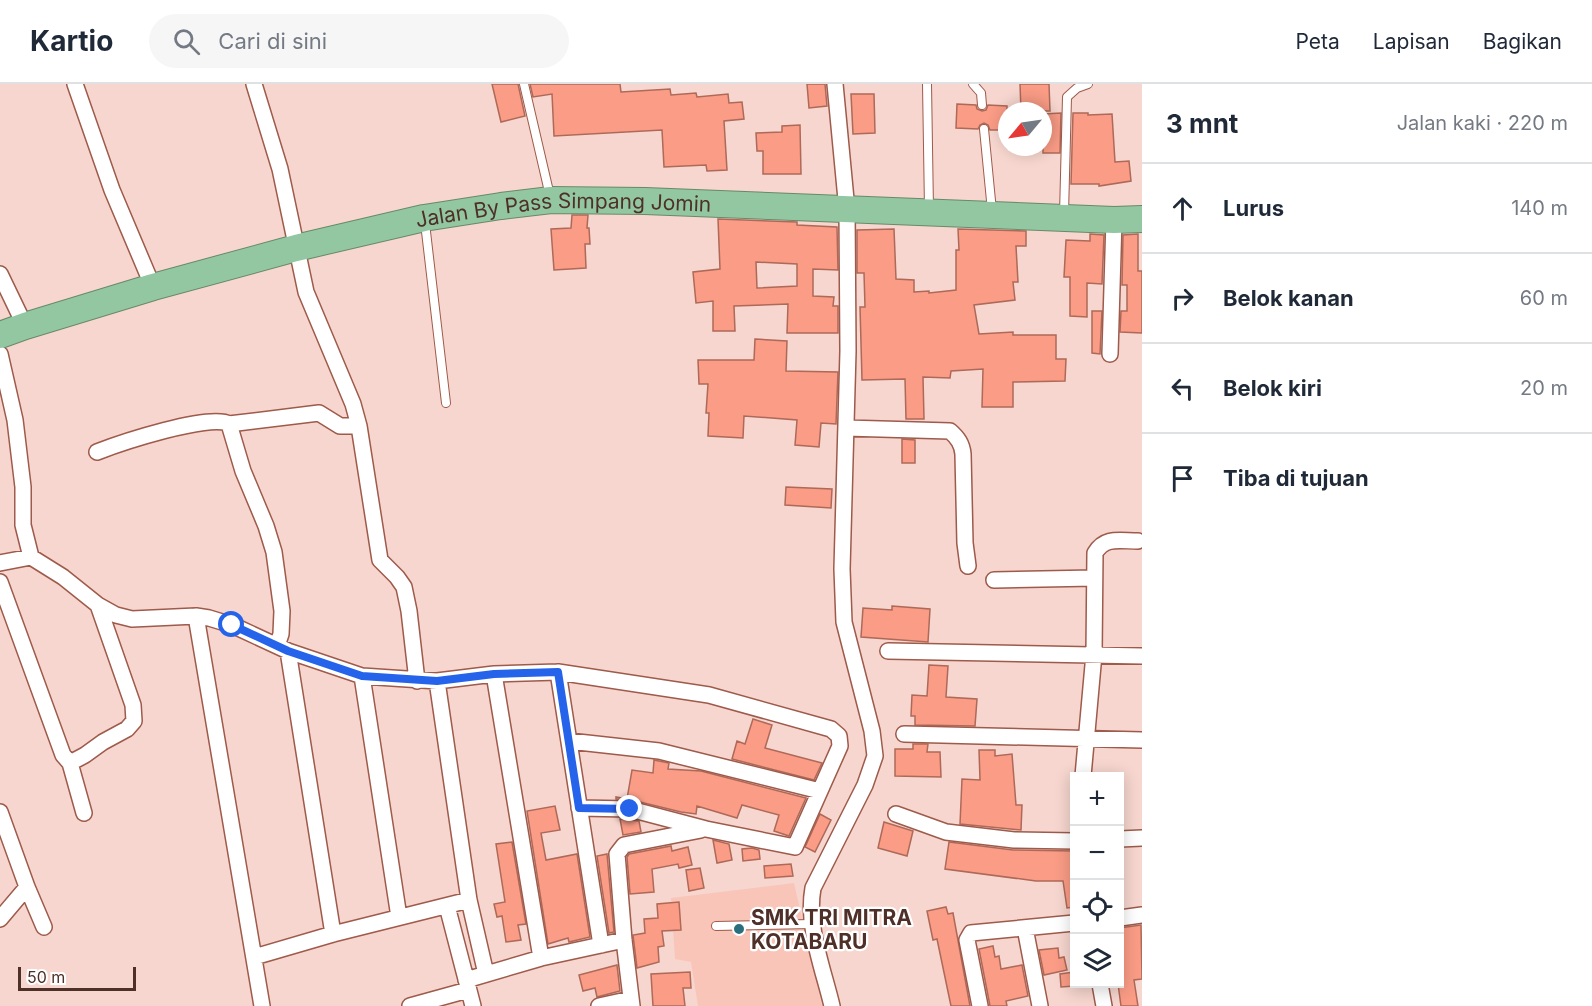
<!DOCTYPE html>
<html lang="id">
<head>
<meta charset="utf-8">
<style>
	body { margin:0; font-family:Inter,sans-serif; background:#f6f6f7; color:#1f2937 }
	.controls { position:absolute; right:18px; bottom:18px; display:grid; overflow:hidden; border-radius:0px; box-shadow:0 3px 15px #0003 }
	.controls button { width:54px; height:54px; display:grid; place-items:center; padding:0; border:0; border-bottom:2px solid #e0e1e3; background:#fff; color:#1f2937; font:30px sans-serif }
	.compass { position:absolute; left:998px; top:18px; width:54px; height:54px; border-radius:50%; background:#fff; box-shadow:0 3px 15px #0003; rotate:241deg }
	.scale { position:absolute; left:18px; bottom:15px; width:118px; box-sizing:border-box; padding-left:6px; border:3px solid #4e3029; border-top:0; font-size:16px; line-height:21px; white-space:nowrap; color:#4e3029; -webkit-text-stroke:4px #fff; paint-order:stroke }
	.stop { position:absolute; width:18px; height:18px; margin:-14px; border:4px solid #2563eb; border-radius:50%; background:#fff }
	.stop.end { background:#2563eb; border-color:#fff; box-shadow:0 2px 6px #0008 }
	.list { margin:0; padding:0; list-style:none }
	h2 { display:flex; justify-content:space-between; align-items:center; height:78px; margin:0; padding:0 24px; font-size:26px }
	h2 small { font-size:20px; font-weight:400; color:#747a83 }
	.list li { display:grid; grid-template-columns:39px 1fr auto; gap:18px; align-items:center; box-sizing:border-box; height:90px; padding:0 24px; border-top:2px solid #e0e1e3 }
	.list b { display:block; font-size:22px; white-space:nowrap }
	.list em { font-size:20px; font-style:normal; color:#747a83 }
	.icon { flex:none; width:33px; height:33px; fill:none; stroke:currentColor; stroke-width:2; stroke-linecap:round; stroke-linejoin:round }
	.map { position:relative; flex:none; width:1142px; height:922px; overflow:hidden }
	header { display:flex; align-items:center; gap:36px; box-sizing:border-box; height:84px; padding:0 30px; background:#fff; border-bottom:2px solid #e0e1e3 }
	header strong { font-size:28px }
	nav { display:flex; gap:33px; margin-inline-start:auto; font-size:21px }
	.search { width:420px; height:54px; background:#f6f6f7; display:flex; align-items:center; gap:15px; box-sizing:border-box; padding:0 21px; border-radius:33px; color:#747a83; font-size:22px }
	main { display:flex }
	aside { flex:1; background:#fff }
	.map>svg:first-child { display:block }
</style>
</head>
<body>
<header>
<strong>Kartio</strong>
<div class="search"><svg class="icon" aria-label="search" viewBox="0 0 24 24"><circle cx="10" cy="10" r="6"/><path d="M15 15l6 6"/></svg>Cari di sini</div>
<nav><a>Peta</a><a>Lapisan</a><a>Bagikan</a></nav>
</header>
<main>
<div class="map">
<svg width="1142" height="922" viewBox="0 0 1142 922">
	<rect width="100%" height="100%" fill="#f6d6ce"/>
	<!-- built -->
	<path fill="#f9c5b9" d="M794,799L822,922H698L691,878L675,875L671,814Z"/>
	<!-- building -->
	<path fill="#fa9c86" stroke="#ae6958" stroke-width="1.5" fill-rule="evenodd" d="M492,0H518L525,32L501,38Z
		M530,0H620L621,8L670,5L671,11L696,9L697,13L728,10L729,19L742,18L744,35L724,37L727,86L707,87L706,81L664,83L662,46L554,52L552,10L533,13Z
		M807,0H825L827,22L809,24Z
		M1020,0H1049L1050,27H1021Z
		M851,10H874L875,49L853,50Z
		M957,20L976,21L977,25L982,27L986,26L988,21L1007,22V46H990L988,41L984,39L980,41L978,45L956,44Z
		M1061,29L1060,69H1043V30Z
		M1073,29H1088V31L1112,30L1115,78L1129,77L1131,97L1099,102V100H1071Z
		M800,41L801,90H763V67H757L756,49L782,48V42Z
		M572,131H588L587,144H589L590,160H585L586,184L554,186L551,145L571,144Z
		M718,135L797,138V141L837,143L838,186L813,185V212L834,213L833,222H838V249H787L788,220L734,222L735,247H713V217L696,219L693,188L720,185ZM756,178L797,180V202L757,204Z
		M894,145L896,195L914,196V208L929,207V209L956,206V166H959L958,145L1026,147V162H1016L1018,198H1013L1015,216L974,221L979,250L1013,248V251H1056V275H1066L1065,297L1013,298V323H982L983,285L951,287L950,294L923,293L924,335H906L905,295L862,296L860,223H865L864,189H857V146Z
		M1090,150L1104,151L1102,200L1087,199V233L1070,232V193H1064L1066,156L1090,157Z
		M1138,150V187H1142V249L1120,248L1121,227H1127V201H1122L1123,151Z
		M1092,227H1102L1100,270L1092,269Z
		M755,255L787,257L786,287L838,288L836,340L821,339L819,363L795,361L797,336L744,332L743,354L708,352L709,329H706L708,300H699L698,276H754Z
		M902,355L915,356V379H902Z
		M786,403L832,405L831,424L785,421Z
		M892,522L930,525L928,558L861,553L863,524L892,526Z
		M929,581L948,582L946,613L977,615L975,642L915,641V632H911L912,611L927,612Z
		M753,635L772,641L765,664L822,679L814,696L732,675L737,657L745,660Z
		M913,660H928L927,668H940L941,693L895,692V665H913Z
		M979,666H995V672L1012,670L1016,721H1022L1021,746L960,740L962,695L980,696Z
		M654,676L669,679L668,685L701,687L806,714L789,752L774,747L779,731L742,721L737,734L697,722L696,730L681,728L632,716L616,715V713L627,715L632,686L653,689Z
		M555,722L560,746L541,749L546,776L577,770L590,853L569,858L568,854L548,860L527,727Z
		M820,730L831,736L815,768L805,763Z
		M620,735L639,737L641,748L623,751Z
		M884,738L913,747L907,772L878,764Z
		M713,756L729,760L732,776L717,779Z
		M512,758L526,840L518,841L521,856L506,858L502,832L497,833L494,820L505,818L496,760Z
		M949,758L1013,766L1074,767V823L1067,824L1063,797H1036L945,785Z
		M671,762L672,767L688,763L692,781L679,784L678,780L652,785L654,808L630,810L627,773L629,770Z
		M752,764L759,766L760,775L743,777L742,765Z
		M607,770L614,848L609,849L597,772Z
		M791,780L793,792L765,794L764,782Z
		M700,784L704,804L689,807L686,786Z
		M679,818L681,846L662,847L664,862L658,863L659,878L637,884L633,851L645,849L644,835L658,834L657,820Z
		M946,823L948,830L953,829L970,922H951L937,855L933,856L927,827Z
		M1141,841L1142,895L1134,896L1138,922H1121L1118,900H1119V844Z
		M993,862L995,873L999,872L1001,885L1022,881L1028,912L1006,917L1007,922H990L979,865Z
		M1058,864L1059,874L1064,873L1067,886L1044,891L1039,866Z
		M617,881L620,907L597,913L595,904L583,907L579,891Z
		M690,888L691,904H683L685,922H653L651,890Z
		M1074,888V902L1061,903L1060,890Z"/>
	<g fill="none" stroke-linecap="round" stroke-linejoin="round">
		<!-- service casing -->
		<g stroke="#9e5a4a" stroke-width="10">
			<path id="service" d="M524,0L550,112
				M927,0L929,125
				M973,0L981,9L982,21
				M984,45L992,127
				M1064,130L1067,13L1077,4L1088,0
				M425,139L446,319
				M716,842L812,840"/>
		</g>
		<!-- minor casing -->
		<g stroke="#9e5a4a" stroke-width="18">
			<path id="minor" d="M75,0L112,106L153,203
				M254,0L280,85L306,208L353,320L359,342L380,476L397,493L404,503L409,527L417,597
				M0,190L25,242
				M0,270L15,336L23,403V441L31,473
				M1110,270L1114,136
				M229,340L319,329L340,342H359
				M846,344L950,347C958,354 962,360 963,370L965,459L968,482
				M97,368C120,359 210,329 229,340L243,387L266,442L274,468L282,527L281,550L277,562
				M0,479L31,473L63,493L98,521L116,531L132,535L196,532L209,534L232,541L288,567L362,592L437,597L494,590L558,588L709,611L831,645L839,652L840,662L795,763L706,745L630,725L579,724
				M994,496L1094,494
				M0,498L63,671L70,679L85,671L103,658L127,645L134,637L133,621L98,521
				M196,532L262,922
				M288,567L333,850
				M888,567L1142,572
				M558,588L601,861
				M494,590L541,874
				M362,592L399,833
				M437,597L469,816L486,890
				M904,650L1142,656
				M569,657L659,667L820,707
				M70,679L84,729
				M1083,692L1094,570L1095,469C1105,452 1120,457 1138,457
				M0,728L27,803L44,843
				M896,730L946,748L1014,756L1074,757
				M1120,755L1142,754
				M447,822L473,922
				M1120,834L1142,831
				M0,835L27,803
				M1025,844L1040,922
				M254,873L333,850L469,816
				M466,896L541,874L624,856
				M1100,900L1104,922
				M410,922L468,906
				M599,922L631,915
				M632,922L624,856L617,770L624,761L701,746
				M832,922C823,884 806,842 813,804L865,701L875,672L872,647L844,538L842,485L848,267L847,126L835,0
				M980,922L967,856L971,849L1074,839"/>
		</g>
		<!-- trunk casing -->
		<g stroke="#688969" stroke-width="28">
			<g id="trunk">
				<path id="s1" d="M0,251L25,242L153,203L296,164L424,134L501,122L551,116L645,117L1114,136L1142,135"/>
			</g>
		</g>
		<!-- service -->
		<use href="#service" stroke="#fff" stroke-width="8"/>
		<!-- minor -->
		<use href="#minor" stroke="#fff" stroke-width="15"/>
		<!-- trunk -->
		<use href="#trunk" stroke="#92c7a2" stroke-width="26"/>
	</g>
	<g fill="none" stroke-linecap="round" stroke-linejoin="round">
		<!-- route -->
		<path stroke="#2563eb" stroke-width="8" d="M232,541L288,567L362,592L437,597L494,590L558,588L579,724L630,725"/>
	</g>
	<!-- markers -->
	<circle fill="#296f7d" stroke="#fff" stroke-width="2" cx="739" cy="845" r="6"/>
	<g text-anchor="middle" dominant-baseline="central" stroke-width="4.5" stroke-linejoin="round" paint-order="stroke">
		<!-- street labels -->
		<g font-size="21" fill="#4e3029" stroke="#fff">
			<text stroke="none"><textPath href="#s1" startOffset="580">Jalan By Pass Simpang Jomin</textPath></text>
		</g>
		<!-- poi labels -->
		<g font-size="21" font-weight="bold" fill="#4e3029" stroke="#fff" text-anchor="start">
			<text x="751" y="833">SMK TRI MITRA<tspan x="751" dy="24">KOTABARU</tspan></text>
		</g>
	</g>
</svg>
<div class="controls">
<button>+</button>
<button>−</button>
<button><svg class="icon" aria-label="locate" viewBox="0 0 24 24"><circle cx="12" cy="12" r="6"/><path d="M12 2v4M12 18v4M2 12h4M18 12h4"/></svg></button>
<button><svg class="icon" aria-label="layers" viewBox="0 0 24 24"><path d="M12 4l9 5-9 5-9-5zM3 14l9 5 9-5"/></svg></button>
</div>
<svg class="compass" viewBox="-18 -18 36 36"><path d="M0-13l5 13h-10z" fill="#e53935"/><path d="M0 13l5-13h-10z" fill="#747a83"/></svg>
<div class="scale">50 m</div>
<div class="stop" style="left:232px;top:541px"></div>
<div class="stop end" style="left:630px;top:725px"></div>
</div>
<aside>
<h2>3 mnt<small>Jalan kaki · 220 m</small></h2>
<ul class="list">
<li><svg class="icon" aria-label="ahead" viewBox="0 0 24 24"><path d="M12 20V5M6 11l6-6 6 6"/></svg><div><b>Lurus</b></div><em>140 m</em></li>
<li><svg class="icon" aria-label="right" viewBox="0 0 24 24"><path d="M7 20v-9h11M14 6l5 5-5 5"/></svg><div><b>Belok kanan</b></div><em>60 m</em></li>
<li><svg class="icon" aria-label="left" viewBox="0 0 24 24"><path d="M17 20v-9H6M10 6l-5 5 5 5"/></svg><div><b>Belok kiri</b></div><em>20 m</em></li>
<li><svg class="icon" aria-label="arrive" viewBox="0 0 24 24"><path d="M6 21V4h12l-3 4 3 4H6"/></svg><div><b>Tiba di tujuan</b></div></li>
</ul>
</aside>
</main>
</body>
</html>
